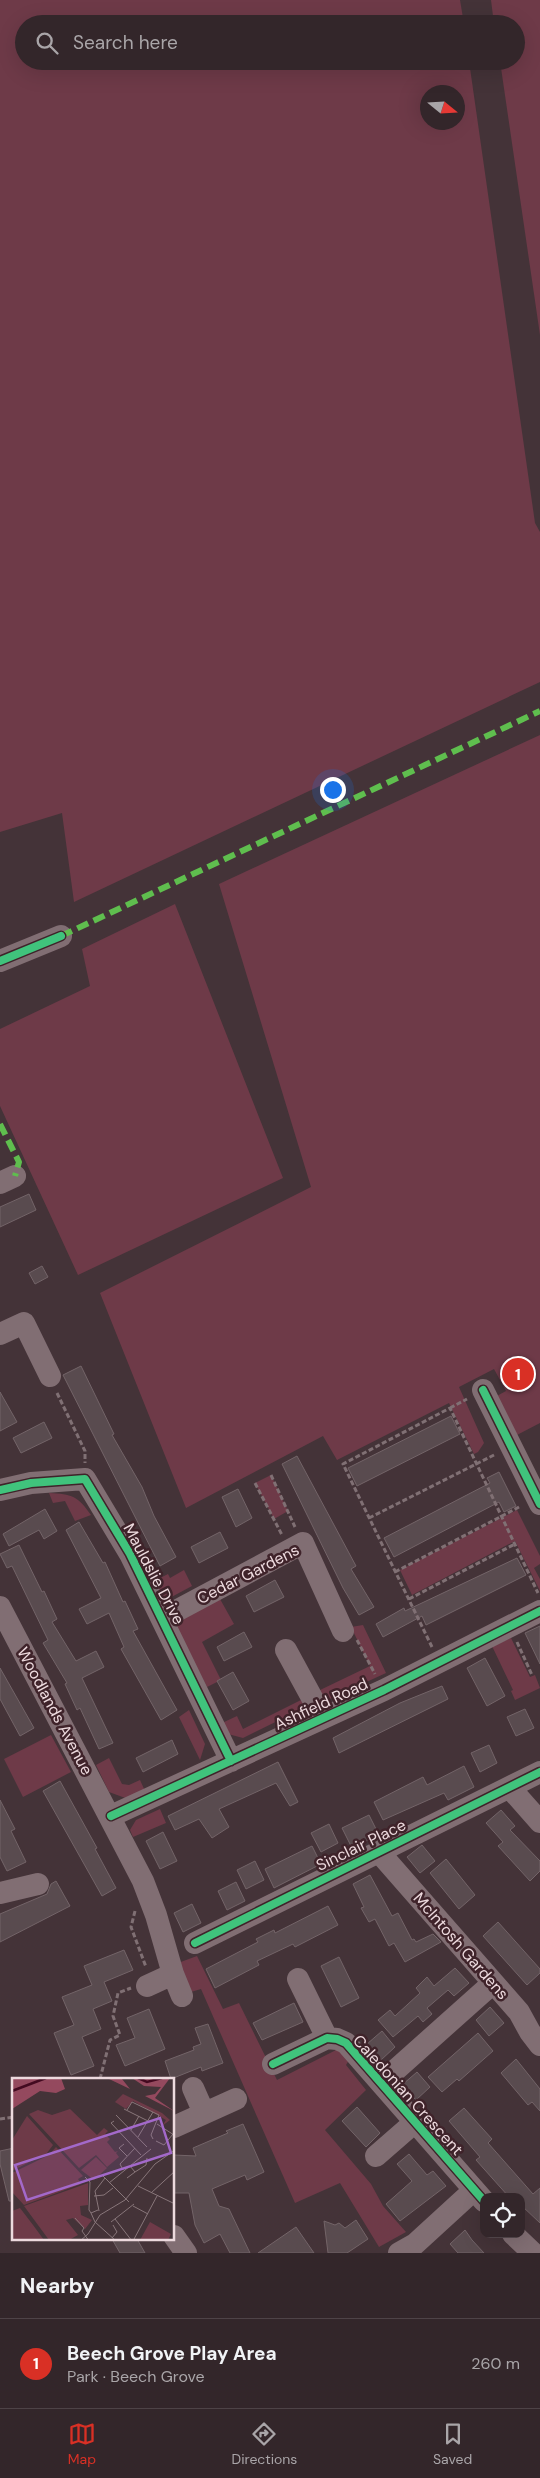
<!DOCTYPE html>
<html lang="en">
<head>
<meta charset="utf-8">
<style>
	body { margin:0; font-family:"DM Sans",sans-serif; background:#3b2e32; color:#f1f3f6 }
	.controls { position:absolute; right:15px; bottom:15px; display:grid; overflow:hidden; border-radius:10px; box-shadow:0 5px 20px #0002 }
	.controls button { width:45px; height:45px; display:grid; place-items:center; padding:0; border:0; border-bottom:1px solid #4e4347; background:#33262a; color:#f1f3f6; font:25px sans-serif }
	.compass { position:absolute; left:420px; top:85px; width:45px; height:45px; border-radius:50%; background:#33262a; box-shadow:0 5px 20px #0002; rotate:108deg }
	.you { position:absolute; left:332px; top:789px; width:18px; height:18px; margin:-12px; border:4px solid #fff; border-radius:50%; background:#1a73e8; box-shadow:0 0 0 8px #1a73e833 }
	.badge { display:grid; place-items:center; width:32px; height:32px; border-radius:50%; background:#d93025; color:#fff; font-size:16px; font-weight:700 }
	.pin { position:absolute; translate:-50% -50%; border:2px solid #fff; box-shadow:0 1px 5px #0006 }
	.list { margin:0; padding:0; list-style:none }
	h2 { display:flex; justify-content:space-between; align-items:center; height:65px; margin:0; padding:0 20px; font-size:21px }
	h2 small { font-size:16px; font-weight:400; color:#a9a5a8 }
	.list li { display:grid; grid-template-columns:32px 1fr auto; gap:15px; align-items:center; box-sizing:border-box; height:90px; padding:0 20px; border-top:1px solid #4e4347 }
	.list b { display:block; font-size:19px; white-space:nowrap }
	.list p { margin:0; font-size:16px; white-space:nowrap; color:#a9a5a8 }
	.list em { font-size:16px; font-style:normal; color:#a9a5a8 }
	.icon { flex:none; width:28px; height:28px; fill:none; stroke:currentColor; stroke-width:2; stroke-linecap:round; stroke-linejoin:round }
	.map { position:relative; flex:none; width:540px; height:2253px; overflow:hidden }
	.search { position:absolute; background:#33262a; box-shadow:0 5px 20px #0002; left:15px; right:15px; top:15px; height:55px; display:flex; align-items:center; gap:12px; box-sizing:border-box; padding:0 18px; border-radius:28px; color:#a9a5a8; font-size:19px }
	.sheet { height:155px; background:#33262a }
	nav { display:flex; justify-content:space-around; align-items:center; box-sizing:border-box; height:70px; border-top:1px solid #4e4347; background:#33262a; font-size:14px; color:#a9a5a8 }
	nav a { display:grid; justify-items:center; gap:2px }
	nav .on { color:#d93025 }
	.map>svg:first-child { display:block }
</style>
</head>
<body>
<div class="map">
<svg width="540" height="2253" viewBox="0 0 540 2253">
	<rect width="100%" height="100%" fill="#443338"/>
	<!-- green -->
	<path fill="#6e3a48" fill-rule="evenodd" d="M0,0H460L464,24H24V61H469L535,523L540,532V682L74,902L62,813L0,832ZM428,92H458V122H428Z
		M491,0H540V335L500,61H516V24H494Z
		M540,735V1423L515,1436L495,1397L506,1391L494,1369L459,1387L484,1443L478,1452L474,1454L449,1403L337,1460L323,1436L186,1508L100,1293L311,1187L219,884Z
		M175,904L283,1178L78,1275L0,1106V1029L90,986L82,949Z
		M271,1475L288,1511L274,1519L255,1483Z
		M49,1493C72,1494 78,1496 91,1515L75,1521L65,1501L53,1503Z
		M517,1510L540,1556V1564L534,1568L540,1579V1591L515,1541L412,1595L400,1570Z
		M184,1570L192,1586L164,1601L154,1581L168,1574L170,1578Z
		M220,1599L234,1624L202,1642L221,1680L207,1687L174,1623Z
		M363,1625L386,1673L323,1702L318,1691L370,1666L351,1627Z
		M511,1638L530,1677L535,1675L540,1688L515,1700L511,1691L513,1690L492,1646Z
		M303,1699L306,1707L243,1738L228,1734L222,1723L237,1716L243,1729Z
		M189,1710L205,1744L200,1760L179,1717Z
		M51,1735L71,1772L23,1797L4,1759Z
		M109,1758L122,1784L129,1785L140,1780L145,1791L128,1799L109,1792L96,1765Z
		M160,1809L166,1823L133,1837L130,1830L136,1820Z
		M197,1956L223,2009L239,2003L277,2080L338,2049L349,2060L346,2065L366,2090L325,2130L371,2184L383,2206L406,2232L379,2247L340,2183L295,2203L201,1989L191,1992L178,1963Z"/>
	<!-- building -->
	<path fill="#594b4f" stroke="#736468" d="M29,1194L36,1210L0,1227V1207Z
		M42,1266L48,1277L35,1284L29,1273Z
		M81,1366L114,1434L112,1435L142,1487L154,1516L176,1557L160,1566L63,1375Z
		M0,1392L17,1422L0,1431Z
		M451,1416L460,1434L357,1486L348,1468Z
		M44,1422L52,1438L21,1453L13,1438Z
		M297,1456L356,1566L351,1569L374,1607L359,1615L343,1588L282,1464Z
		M499,1472L516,1506L504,1512L499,1502L394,1557L384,1538L490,1483L487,1478Z
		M238,1489L252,1518L236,1527L222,1497Z
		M45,1509L57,1531L44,1539L39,1530L9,1546L3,1534Z
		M79,1522L103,1563L105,1562L123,1602L125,1601L138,1629L133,1631L177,1710L161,1720L121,1649L124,1647L109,1613L87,1624L79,1609L101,1598L66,1530Z
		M220,1532L228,1548L199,1563L191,1547Z
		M19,1545L42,1592L44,1591L57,1619L52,1622L76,1661L96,1651L104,1667L82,1678L113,1743L99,1749L80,1708L77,1710L65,1684L67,1683L43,1643L48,1640L12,1566L7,1568L0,1554Z
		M517,1558L526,1575L426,1625L422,1616L383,1637L376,1624L404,1608L405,1611Z
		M275,1580L284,1597L254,1612L246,1596Z
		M540,1626V1664L525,1633Z
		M244,1632L252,1647L224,1661L217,1647Z
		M485,1658L505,1696L487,1706L467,1668Z
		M0,1668L34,1728L20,1736L0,1699Z
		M233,1672L249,1701L233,1710L217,1681Z
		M442,1686L448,1699L339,1753L333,1738L400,1703Z
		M525,1709L534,1728L516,1736L507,1717Z
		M172,1740L178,1754L143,1772L136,1758Z
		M489,1745L497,1763L480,1772L471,1753Z
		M278,1762L298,1802L290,1806L276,1783L219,1809L229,1827L212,1838L199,1819L175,1830L168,1816Z
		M464,1766L474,1787L448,1800L444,1793L383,1820L374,1802L423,1777L427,1785Z
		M60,1781L97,1848L95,1849L116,1888L102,1896L43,1791Z
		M0,1800L15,1829L11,1831L26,1862L7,1871L0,1857Z
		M501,1810L515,1826L510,1830L540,1861V1871L530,1881L498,1846L503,1842L486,1823Z
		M369,1815L379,1835L352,1848L342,1828Z
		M329,1824L338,1843L321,1852L311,1833Z
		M163,1832L177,1861L160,1869L146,1841Z
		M422,1845L435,1861L420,1873L407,1857Z
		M312,1846L321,1864L274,1888L265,1869Z
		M446,1859L475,1895L459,1909L430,1873Z
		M255,1861L264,1880L246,1889L237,1870Z
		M370,1875L392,1916L398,1913L412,1940L414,1939L416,1942L433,1934L441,1942L405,1962L394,1943L389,1946L375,1919L369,1922L361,1908L364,1907L353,1884Z
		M56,1881L70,1906L0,1942V1914L47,1894L51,1884Z
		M236,1882L245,1901L227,1910L218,1891Z
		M192,1904L201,1923L183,1932L174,1913Z
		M328,1906L338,1925L295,1947L293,1944L257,1961L259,1965L215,1988L206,1969L258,1942L256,1939L274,1930L275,1933Z
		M498,1922L540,1969V1973L527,1985L483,1936Z
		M124,1950L133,1970L104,1982L112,2001L93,2009L101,2029L82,2037L94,2066L71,2075L54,2033L74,2025L62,1997L92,1985L84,1966Z
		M339,1957L359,1998L341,2007L321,1966Z
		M455,1968L469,1983L454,1996L448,1990L427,2008L432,2014L423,2022L418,2016L393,2037L378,2020L390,2010L395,2016L420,1993L416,1988L427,1977L434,1986Z
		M294,2003L303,2022L262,2040L253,2023Z
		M490,2007L504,2023L489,2036L476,2020Z
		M149,2009L165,2049L125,2066L116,2045L135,2038L127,2018Z
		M208,2024L223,2063L202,2071L201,2067L171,2079L165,2061L194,2050L193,2047L201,2044L195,2028Z
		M382,2031L395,2047L381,2060L367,2044Z
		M478,2033L493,2051L459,2081L457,2079L442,2092L428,2077Z
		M516,2059L540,2089V2111L532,2102L528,2105L501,2073Z
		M417,2072L430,2087L416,2100L402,2085Z
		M357,2107L380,2133L366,2147L342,2121Z
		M464,2108L492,2139L488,2143L533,2194L540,2188V2223L521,2205V2197H509L476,2160L480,2157L449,2121Z
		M243,2124L264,2172L247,2180L245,2175L212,2189L219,2206L229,2209L250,2253H230L220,2234L204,2243L195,2225L189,2193H174V2155L196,2156L193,2148L228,2133L226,2131Z
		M14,2148V2201H9L0,2164V2151Z
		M409,2154L427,2175L433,2171L446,2186L400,2221L386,2204L412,2181L397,2164Z
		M356,2220L368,2239L347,2253H328L324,2221L335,2225L339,2223L345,2228Z
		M296,2227L314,2253H258Z
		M465,2230L472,2240L484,2253H458L450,2244Z
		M112,2239H137L145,2253H120Z"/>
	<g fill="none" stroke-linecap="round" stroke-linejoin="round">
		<!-- path -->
		<path stroke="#807074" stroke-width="3" stroke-dasharray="5 2.5" stroke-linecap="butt" d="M57,1393L85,1451V1463
			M450,1408L467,1399
			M271,1475L295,1527
			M255,1483L282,1535
			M369,1518L496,1454
			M395,1572L521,1506
			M409,1599L515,1544
			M357,1640L375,1674
			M517,1642L532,1675
			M432,1647L343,1464L450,1408L538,1593
			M135,1911L131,1927L146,1967
			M100,2079L110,2040L120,2035L113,2016L118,1993L131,1988
			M0,2119L14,2117"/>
		<!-- minor -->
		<path stroke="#816e73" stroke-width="22" d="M0,961L61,936
			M0,1183L15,1176
			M0,1334L24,1323L50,1376
			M483,1390L540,1504
			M0,1490L31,1483L85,1479L130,1554L231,1761
			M0,1607L143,1881L156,1915L173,1974L147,1986
			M163,1618L303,1543L343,1631
			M286,1650L323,1718
			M510,1788L540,1822
			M111,1816L384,1690L540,1611
			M378,1851L519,2012L530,2032L540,2045
			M0,1893L38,1884
			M195,1943L540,1772
			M173,1974L182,1996
			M298,1979L327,2038
			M273,2064L327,2038L337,2039L346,2043L484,2201
			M381,2083L493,1983
			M193,2088L204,2113
			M174,2127L236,2099
			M376,2156L415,2122
			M513,2234L533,2253
			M174,2236L186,2253
			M399,2253L415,2244L474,2190"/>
		<!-- quiet -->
		<path stroke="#5fbe4e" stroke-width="6" stroke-dasharray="12 6" stroke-linecap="butt" d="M61,936L540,711
			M0,1124L19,1162L15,1176"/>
		<!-- cycleway casing -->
		<g stroke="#3f232a" stroke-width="11">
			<path id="cycleway" d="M0,961L61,936
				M483,1390L540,1504
				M0,1490L31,1483L85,1479L130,1554L231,1761
				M111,1816L384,1690L540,1611
				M195,1943L540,1772
				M273,2064L327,2038L337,2039L346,2043L484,2201"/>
		</g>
		<!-- cycleway -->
		<use href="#cycleway" stroke="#40c37c" stroke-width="8"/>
	</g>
	<g text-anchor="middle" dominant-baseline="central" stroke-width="5" stroke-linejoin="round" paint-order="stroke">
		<!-- street labels -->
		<g font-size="16" fill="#eddade" stroke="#3f232a">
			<text transform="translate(154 1574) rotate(62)">Mauldslie Drive</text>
			<text transform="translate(248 1574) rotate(-27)">Cedar Gardens</text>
			<text transform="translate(321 1704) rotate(-25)">Ashfield Road</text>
			<text transform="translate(55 1711) rotate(62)">Woodlands Avenue</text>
			<text transform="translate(361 1845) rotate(-26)">Sinclair Place</text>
			<text transform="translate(461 1946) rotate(49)">McIntosh Gardens</text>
			<text transform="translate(408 2095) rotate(48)">Caledonian Crescent</text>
		</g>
	</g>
	<!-- overview -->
	<g transform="translate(12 2078)">
		<rect width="162" height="162" fill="#443338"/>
		<path d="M111,16L150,35L158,42L150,48L154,42L121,23L114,31L103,24ZM58,31L85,57L92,50L96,53L93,56L98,61L95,64L103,74L106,73L104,75L107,79L95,89L84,77L67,90L17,36L26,32L40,37ZM15,38L41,67L35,75L0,93V62ZM44,69L71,98L66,101L69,106L12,127L0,114V95L37,77ZM84,79L95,90L82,102L69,92ZM76,105V127L68,128L69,137L80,142L73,151L61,140L54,142L66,157L57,162H37L12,128ZM8,130L21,147L32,162H0V133ZM138,144L159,156L156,162H128Z" fill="#6e3a48"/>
		<path d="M0,0H49L53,11L44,15L28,13L0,31ZM95,0H158L143,20L162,33L133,18L143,16L149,9L132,8L120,0L110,1L118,11Z" fill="#94495e"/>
		<path fill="none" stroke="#430a20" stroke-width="2.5" d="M126,0L135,4L150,0M0,13L34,0"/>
		<path fill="none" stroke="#88767a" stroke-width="1" d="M112,31L136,43M115,32L120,24L147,37L139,57L141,61M104,37L135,69M102,43L99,45L129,77M145,46L162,57M119,52L127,38M126,59L141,34M144,63L152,67L161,56M112,66L107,70L115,78M111,92L108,86L123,70M123,94L134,87L135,80M90,97L117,124M73,99L78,104L77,132L79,135L86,132M115,100L123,94L118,88M97,105L139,71M126,108L163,126M139,115L163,93M82,118L92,117L101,110M121,128L136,136M87,133L83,113L93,100M79,135L83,144L104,163M63,140L72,150L70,153L77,163M103,141L120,163M99,144L122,126M100,160L105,154L101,147M68,163L76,156L88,137L113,122L143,86L163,72M121,163L145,118"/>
		<path fill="#a369ca" fill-opacity="0.15" stroke="#a369ca" stroke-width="2.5" d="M148,40L159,75L15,122L3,87Z"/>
		<rect width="162" height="162" fill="none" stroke="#eddade" stroke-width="2.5"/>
	</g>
</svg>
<div class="controls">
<button><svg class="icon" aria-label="locate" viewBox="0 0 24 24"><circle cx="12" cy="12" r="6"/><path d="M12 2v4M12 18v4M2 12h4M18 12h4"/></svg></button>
</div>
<svg class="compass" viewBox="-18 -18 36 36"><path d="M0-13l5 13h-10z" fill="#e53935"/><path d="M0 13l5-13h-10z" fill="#a9a5a8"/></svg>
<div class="you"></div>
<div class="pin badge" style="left:518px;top:1374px">1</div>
<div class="search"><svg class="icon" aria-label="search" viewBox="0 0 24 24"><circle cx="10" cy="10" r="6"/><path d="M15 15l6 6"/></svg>Search here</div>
</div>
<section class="sheet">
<h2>Nearby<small></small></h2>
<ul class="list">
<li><span class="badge">1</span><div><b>Beech Grove Play Area</b><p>Park · Beech Grove</p></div><em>260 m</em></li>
</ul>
</section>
<nav>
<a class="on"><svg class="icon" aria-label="map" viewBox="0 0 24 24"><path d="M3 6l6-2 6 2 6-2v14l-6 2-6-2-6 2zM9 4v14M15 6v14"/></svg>Map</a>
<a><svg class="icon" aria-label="directions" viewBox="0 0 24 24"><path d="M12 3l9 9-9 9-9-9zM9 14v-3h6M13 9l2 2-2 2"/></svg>Directions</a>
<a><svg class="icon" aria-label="saved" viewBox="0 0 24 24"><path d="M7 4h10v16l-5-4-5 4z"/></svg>Saved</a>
</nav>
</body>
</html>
